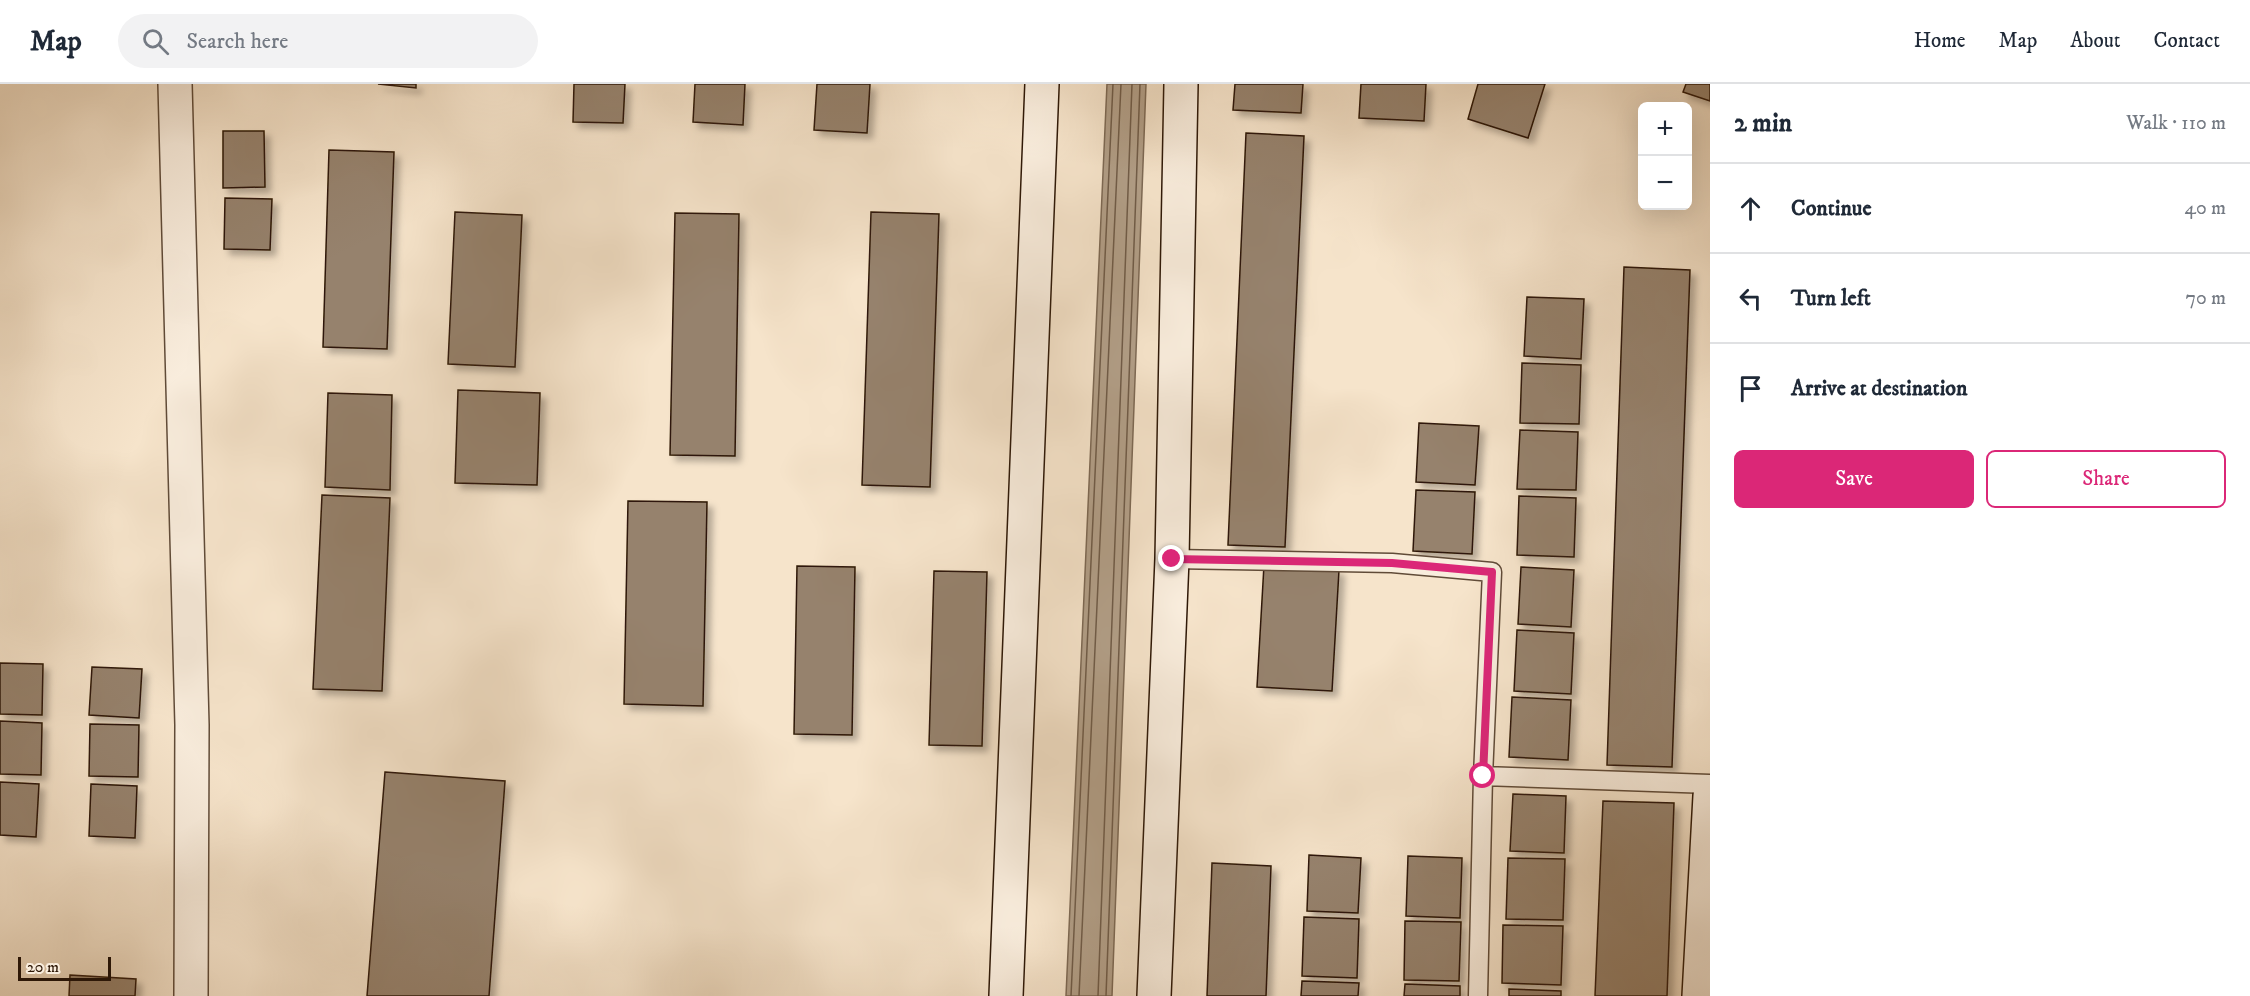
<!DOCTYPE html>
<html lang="en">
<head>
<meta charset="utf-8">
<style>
	body { margin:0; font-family:"IM FELL DW Pica",serif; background:#f2f2f3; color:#1f2937 }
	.controls { position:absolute; right:18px; top:18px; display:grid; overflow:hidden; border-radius:9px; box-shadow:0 6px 24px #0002 }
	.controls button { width:54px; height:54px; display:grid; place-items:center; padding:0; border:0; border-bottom:2px solid #e0e1e3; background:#fff; color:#1f2937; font:30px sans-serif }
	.scale { position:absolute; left:18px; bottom:15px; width:93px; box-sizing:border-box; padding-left:6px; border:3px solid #2e1807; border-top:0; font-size:16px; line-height:21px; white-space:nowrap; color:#2e1807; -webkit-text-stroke:4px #f9eddd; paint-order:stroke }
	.stop { position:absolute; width:18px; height:18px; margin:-14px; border:4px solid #db2777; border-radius:50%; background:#fff }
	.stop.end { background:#db2777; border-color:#fff; box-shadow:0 2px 6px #0008 }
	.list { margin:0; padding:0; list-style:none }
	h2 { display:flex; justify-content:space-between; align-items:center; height:78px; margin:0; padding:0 24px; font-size:26px }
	h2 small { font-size:20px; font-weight:400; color:#747a83 }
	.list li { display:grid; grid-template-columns:39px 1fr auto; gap:18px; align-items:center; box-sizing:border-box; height:90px; padding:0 24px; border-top:2px solid #e0e1e3 }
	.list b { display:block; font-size:22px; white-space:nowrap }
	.list em { font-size:20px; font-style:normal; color:#747a83 }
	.actions { display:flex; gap:12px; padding:18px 24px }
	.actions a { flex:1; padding:14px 0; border:2px solid #db2777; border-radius:9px; text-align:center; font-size:21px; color:#db2777 }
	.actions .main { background:#db2777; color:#fff }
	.icon { flex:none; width:33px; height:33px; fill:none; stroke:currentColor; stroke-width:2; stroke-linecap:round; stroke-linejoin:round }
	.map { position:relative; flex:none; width:1710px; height:912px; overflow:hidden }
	header { display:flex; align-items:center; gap:36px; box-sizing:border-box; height:84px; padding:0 30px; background:#fff; border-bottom:2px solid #e0e1e3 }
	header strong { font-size:28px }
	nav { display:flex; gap:33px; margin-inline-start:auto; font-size:21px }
	.search { width:420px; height:54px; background:#f2f2f3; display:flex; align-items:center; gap:15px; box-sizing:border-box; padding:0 21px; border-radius:33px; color:#747a83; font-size:22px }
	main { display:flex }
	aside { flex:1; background:#fff }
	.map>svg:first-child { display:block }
</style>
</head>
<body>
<header>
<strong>Map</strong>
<div class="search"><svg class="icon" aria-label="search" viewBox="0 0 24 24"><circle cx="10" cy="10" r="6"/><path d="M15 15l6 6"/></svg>Search here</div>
<nav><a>Home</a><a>Map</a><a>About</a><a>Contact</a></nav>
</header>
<main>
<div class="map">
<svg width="1710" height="912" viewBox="0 0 1710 912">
	<defs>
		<filter id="shadow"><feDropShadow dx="5.5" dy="5.5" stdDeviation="3" flood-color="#0004"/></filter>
	</defs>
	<rect width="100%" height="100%" fill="#f6e4cb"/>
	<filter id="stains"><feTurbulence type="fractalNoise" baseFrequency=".00333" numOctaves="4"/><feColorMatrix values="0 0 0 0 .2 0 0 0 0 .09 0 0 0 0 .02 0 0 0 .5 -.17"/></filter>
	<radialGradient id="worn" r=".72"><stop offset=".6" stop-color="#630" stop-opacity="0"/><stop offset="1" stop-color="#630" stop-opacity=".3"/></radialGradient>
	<!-- water -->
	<path fill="#b29f88" stroke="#7d6954" stroke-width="1.5" d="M1107,0H1146L1112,912H1066Z"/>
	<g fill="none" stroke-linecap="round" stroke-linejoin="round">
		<!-- shore -->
		<path stroke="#705c48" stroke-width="1.5" d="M1071,912L1113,0
			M1079,912L1121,0
			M1098,912L1132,0
			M1106,912L1140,0"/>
	</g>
	<!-- building -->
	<path fill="#96826d" stroke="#2e1807" stroke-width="1.5" filter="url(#shadow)" d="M378,0H416V4Z
		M574,0H625L623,39L573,38Z
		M695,0H745L743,41L693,38Z
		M817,0H870L867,49L814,46Z
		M1235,0H1303L1301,29L1233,26Z
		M1361,0H1426L1424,37L1359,34Z
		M1478,0H1545L1528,54L1468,35Z
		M1686,0H1710V17L1683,8Z
		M223,47H264L265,103L223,104Z
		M1246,49L1304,52L1285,463L1228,461Z
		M329,66L394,68L387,265L323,263Z
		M225,114L272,115L270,166L224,165Z
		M455,128L522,131L515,283L448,280Z
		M871,128L939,130L930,403L862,401Z
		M675,129L739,130L735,372L670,371Z
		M1624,183L1690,186L1672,683L1607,681Z
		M1527,213L1584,215L1581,275L1524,272Z
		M1522,279L1581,281L1579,340L1520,339Z
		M458,306L540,309L537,401L455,399Z
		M328,309L392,311L390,406L325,403Z
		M1419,339L1479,342L1475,401L1416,398Z
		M1520,346L1578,348L1576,406L1517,405Z
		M1416,406L1475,408L1472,470L1413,467Z
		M322,411L390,414L382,607L313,605Z
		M1519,412L1576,414L1574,473L1517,471Z
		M628,417L707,418L703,622L624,620Z
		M1264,481L1339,486L1332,607L1257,603Z
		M797,482L855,483L852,651L794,650Z
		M1521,483L1574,486L1571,543L1518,540Z
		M934,487L987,488L982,662L929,661Z
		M1517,546L1574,549L1571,610L1514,607Z
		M0,579L43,580L42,631L0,630Z
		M92,583L142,585L139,634L89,631Z
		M1512,613L1571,616L1568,676L1509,673Z
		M0,637L42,639L41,691L0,690Z
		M90,640L139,641L138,693L89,692Z
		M385,688L505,697L489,912H367Z
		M0,698L39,700L36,753L0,751Z
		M91,700L137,702L135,754L89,752Z
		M1513,710L1566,712L1564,769L1510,767Z
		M1603,717L1674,719L1667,912H1595Z
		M1309,771L1361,774L1358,829L1307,827Z
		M1408,772L1462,774L1460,834L1406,832Z
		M1508,774L1565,775L1563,836L1506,835Z
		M1212,779L1271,782L1266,912H1207Z
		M1304,833L1359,835L1357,894L1302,892Z
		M1405,837L1461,838L1459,897L1404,896Z
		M1503,841L1563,842L1561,901L1502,899Z
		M70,891L136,895L135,912H69Z
		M1302,897L1359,899L1358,912H1301Z
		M1405,900L1460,902V912H1404Z
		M1509,905L1561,907V912H1509Z"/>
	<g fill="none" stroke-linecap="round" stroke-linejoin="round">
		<!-- lane casing -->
		<g stroke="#604b38" stroke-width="21">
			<path id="lane" d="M1172,475L1392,479L1492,488L1483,692L1478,912
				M1483,692L1710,700"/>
		</g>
		<!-- street casing -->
		<g stroke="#604b38" stroke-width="36">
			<path id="street" d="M175,0L192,641L191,912"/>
		</g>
		<!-- secondary casing -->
		<g stroke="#2e1807" stroke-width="36">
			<path id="secondary" d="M1006,912L1042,0
				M1154,912L1172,475L1181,0
				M1699,912L1710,712"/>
		</g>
		<!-- lane -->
		<use href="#lane" stroke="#f9eddd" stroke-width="18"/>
		<!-- street -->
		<use href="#street" stroke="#f9eddd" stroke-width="33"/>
		<!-- secondary -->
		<use href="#secondary" stroke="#f9eddd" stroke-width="33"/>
	</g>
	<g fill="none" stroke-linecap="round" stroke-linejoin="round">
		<!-- route -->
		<path stroke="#db2777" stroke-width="8" d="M1172,475L1392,479L1492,488L1483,692"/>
	</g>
	<rect width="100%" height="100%" filter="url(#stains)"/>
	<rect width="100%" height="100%" fill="url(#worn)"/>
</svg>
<div class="controls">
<button>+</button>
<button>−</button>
</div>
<div class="scale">20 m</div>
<div class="stop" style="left:1483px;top:692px"></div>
<div class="stop end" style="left:1172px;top:475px"></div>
</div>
<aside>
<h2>2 min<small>Walk · 110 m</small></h2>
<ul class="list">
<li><svg class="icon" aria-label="ahead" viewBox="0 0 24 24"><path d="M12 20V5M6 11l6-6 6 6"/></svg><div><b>Continue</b></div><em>40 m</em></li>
<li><svg class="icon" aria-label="left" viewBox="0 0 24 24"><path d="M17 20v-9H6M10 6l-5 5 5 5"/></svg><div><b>Turn left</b></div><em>70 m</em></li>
<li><svg class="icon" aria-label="arrive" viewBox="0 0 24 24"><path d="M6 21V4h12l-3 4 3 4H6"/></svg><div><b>Arrive at destination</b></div></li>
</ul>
<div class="actions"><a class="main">Save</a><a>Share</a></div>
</aside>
</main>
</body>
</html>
